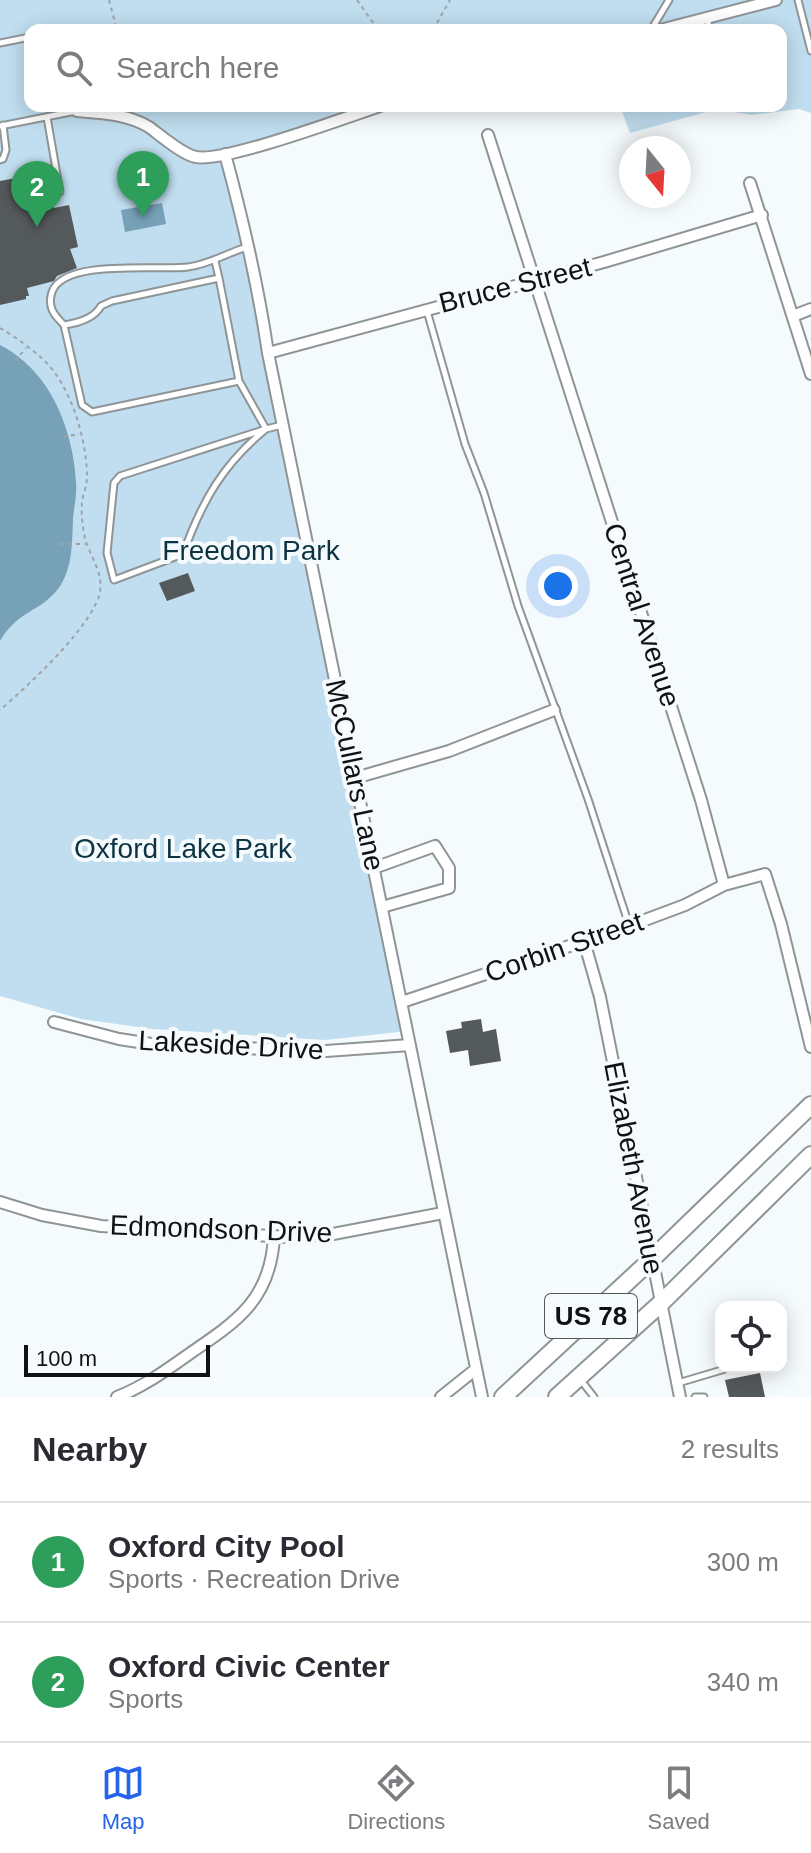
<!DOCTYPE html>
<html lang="en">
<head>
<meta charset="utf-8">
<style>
	body { margin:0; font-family:Arial,sans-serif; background:#f2f2f3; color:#2b2b33 }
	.controls { position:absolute; right:24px; bottom:24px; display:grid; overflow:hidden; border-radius:16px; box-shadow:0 4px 20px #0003 }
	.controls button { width:72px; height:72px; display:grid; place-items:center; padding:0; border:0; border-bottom:2px solid #e1e1e2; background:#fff; color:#2b2b33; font:40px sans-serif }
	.compass { position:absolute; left:619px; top:136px; width:72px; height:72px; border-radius:50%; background:#fff; box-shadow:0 4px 20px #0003; rotate:162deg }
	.scale { position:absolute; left:24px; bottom:20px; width:186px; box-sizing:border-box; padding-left:8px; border:4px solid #0f1112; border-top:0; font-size:22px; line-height:28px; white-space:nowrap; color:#0f1112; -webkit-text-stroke:6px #f5fafd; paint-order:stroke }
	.you { position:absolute; left:558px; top:586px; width:28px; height:28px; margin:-20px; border:6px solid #fff; border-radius:50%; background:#1a73e8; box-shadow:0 0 0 12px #1a73e833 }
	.badge { display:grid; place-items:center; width:52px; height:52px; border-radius:50%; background:#2563eb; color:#fff; font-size:26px; font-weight:700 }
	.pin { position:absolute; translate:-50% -66px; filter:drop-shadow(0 2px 4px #0008) }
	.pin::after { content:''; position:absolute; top:42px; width:28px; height:24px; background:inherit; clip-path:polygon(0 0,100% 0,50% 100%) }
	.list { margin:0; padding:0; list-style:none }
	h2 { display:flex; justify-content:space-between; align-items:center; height:104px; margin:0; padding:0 32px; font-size:34px }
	h2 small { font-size:26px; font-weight:400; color:#7c7c81 }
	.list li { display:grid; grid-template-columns:52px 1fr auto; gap:24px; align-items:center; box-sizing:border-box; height:120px; padding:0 32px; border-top:2px solid #e1e1e2 }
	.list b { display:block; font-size:30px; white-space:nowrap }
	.list p { margin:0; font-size:26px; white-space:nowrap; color:#7c7c81 }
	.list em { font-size:26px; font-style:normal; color:#7c7c81 }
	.icon { flex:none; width:44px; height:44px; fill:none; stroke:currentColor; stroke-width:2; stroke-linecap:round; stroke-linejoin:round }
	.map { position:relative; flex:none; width:811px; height:1397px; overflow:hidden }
	.search { position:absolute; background:#fff; box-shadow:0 4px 20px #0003; left:24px; right:24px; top:24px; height:88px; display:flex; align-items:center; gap:20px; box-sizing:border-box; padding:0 28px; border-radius:16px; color:#7c7c81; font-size:30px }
	.sheet { height:344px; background:#fff }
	nav { display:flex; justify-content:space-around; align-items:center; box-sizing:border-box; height:112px; border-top:2px solid #e1e1e2; background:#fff; font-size:22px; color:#7c7c81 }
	nav a { display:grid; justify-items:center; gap:4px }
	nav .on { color:#2563eb }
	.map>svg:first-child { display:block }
</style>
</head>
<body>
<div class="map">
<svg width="811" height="1397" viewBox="0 0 811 1397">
	<rect width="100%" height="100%" fill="#f5fafd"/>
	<!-- green -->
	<path fill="#c0deef" d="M0,0H811V113L799,109L751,115L717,109L630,133L620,106H781V30H30V106H380L225,154L408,1031L325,1040L152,1029L81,1019L0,996Z"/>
	<!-- water -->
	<path fill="#77a1b7" d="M162,203L166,224L125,232L121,210Z
		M0,345C50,370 73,429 76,482C77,495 74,507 73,519C72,542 73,569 58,589C39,613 18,610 0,641Z"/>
	<!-- building -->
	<path fill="#54595b" d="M48,172L54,208L69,205L78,247L70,249L77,268L57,276L54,281L27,288L29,296H26V299L0,305V181Z
		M188,573L195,591L167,601L159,583Z
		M481,1019L483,1032L496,1029L501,1061L470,1066L468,1050L450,1053L446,1031L462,1028L461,1022Z
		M760,1373L765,1397H729L725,1380Z"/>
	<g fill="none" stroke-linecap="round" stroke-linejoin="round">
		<!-- service casing -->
		<g stroke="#8f9496" stroke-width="9">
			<path id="service" d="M798,0L811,51
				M707,19L710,30
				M651,30L669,0
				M0,43L30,37
				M47,117L60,192
				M0,126L76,111
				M0,160L3,159L6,150L3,125
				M215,261L219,278L112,301L101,306C94,319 78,323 64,325C54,315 47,307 52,292C64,258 159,271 188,267C210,264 227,253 247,247
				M219,278L239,381L266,429L282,425
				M427,311L465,444L484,493L518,606L588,799L629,925
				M64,325L82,405L92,412L239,381
				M266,429C223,464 202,501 183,554L114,580L107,553L114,483L120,476Z
				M580,1379L594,1397
				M678,1383L732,1367
				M695,1397H704"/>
		</g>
		<!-- minor casing -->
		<g stroke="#8f9496" stroke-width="14">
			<path id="minor" d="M660,30L776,0
				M77,111C102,113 127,114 149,127C160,135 183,155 196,157C223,163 347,117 380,106
				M488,135L701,800L724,885
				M225,154C243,220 258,285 268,353L482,1397
				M750,183L811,374
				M793,316L811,309
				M268,353L604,262L762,215
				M355,778L449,751L554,710
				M374,868L435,846L449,868V888L382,907
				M584,941L600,997L680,1397
				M402,1002L629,926L685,905L724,885L765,874L781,924L811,1047
				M54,1022L119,1039L158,1045L326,1051L410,1045
				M0,1202L42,1215L101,1226L289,1237L333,1234L443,1213
				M117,1397C145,1386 168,1369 192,1352C239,1320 271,1298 274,1236
				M441,1397L476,1369"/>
		</g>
		<!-- primary casing -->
		<g stroke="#8f9496" stroke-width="20">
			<path id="primary" d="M503,1397L653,1258L811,1105
				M557,1397L660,1304L811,1155"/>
		</g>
		<!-- path -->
		<path stroke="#9ea2a4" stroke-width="2" stroke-dasharray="4 4" stroke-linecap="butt" d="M109,0L117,30
			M357,0L374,24V30
			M433,30L450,0
			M0,328C17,338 40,354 52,369C74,397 87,443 87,478C87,486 83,494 82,502C81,511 82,523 84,533C87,554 106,573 99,596C88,630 28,686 0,710
			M15,361L26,348
			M63,437L79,434
			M60,544H85"/>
		<!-- service -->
		<use href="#service" stroke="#fff" stroke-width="5"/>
		<!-- minor -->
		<use href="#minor" stroke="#fff" stroke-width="10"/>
		<!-- primary -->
		<use href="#primary" stroke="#fff" stroke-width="16"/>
	</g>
	<g text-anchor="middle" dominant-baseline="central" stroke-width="8" stroke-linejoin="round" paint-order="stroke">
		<!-- shield labels -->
		<rect fill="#f5fafd" stroke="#545758" stroke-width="2" x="545" y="1294" width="92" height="44" rx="6"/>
		<g font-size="26" font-weight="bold" fill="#0f1112">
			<text x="591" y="1316">US 78</text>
		</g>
		<!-- street labels -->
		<g font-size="28" fill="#0f1112" stroke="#f5fafd">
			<text transform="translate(515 285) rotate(-14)">Bruce Street</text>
			<text transform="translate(642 615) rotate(72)">Central Avenue</text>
			<text transform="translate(355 775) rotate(78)">McCullars Lane</text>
			<text transform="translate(564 947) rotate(-19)">Corbin Street</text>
			<text transform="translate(231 1045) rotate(3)">Lakeside Drive</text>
			<text transform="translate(634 1168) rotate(79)">Elizabeth Avenue</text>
			<text transform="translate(221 1229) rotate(2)">Edmondson Drive</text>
		</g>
		<!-- park labels -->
		<g font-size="28" fill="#0d3343" stroke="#f5fafd">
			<text x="251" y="550">Freedom Park</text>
			<text x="183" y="848">Oxford Lake Park</text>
		</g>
	</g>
</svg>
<div class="controls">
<button><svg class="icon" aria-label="locate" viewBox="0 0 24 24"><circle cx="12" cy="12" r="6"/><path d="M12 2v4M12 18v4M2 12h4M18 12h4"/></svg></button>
</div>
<svg class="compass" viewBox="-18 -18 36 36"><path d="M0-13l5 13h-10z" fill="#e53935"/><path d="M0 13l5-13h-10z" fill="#7c7c81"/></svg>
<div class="scale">100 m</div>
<div class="you"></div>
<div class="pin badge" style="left:143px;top:217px;background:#2e9e5b">1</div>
<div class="pin badge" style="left:37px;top:227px;background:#2e9e5b">2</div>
<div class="search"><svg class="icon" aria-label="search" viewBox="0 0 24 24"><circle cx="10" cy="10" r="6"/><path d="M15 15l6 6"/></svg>Search here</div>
</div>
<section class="sheet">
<h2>Nearby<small>2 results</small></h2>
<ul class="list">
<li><span class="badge" style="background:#2e9e5b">1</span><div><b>Oxford City Pool</b><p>Sports · Recreation Drive</p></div><em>300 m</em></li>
<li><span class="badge" style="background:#2e9e5b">2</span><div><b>Oxford Civic Center</b><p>Sports</p></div><em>340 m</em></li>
</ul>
</section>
<nav>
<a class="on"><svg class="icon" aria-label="map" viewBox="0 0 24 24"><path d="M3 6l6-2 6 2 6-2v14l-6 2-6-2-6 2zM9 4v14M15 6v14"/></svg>Map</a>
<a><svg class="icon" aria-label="directions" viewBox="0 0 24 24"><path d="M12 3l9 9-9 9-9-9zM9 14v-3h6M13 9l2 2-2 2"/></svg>Directions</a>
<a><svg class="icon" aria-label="saved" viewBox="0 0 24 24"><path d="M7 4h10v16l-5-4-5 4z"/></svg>Saved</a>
</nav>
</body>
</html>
